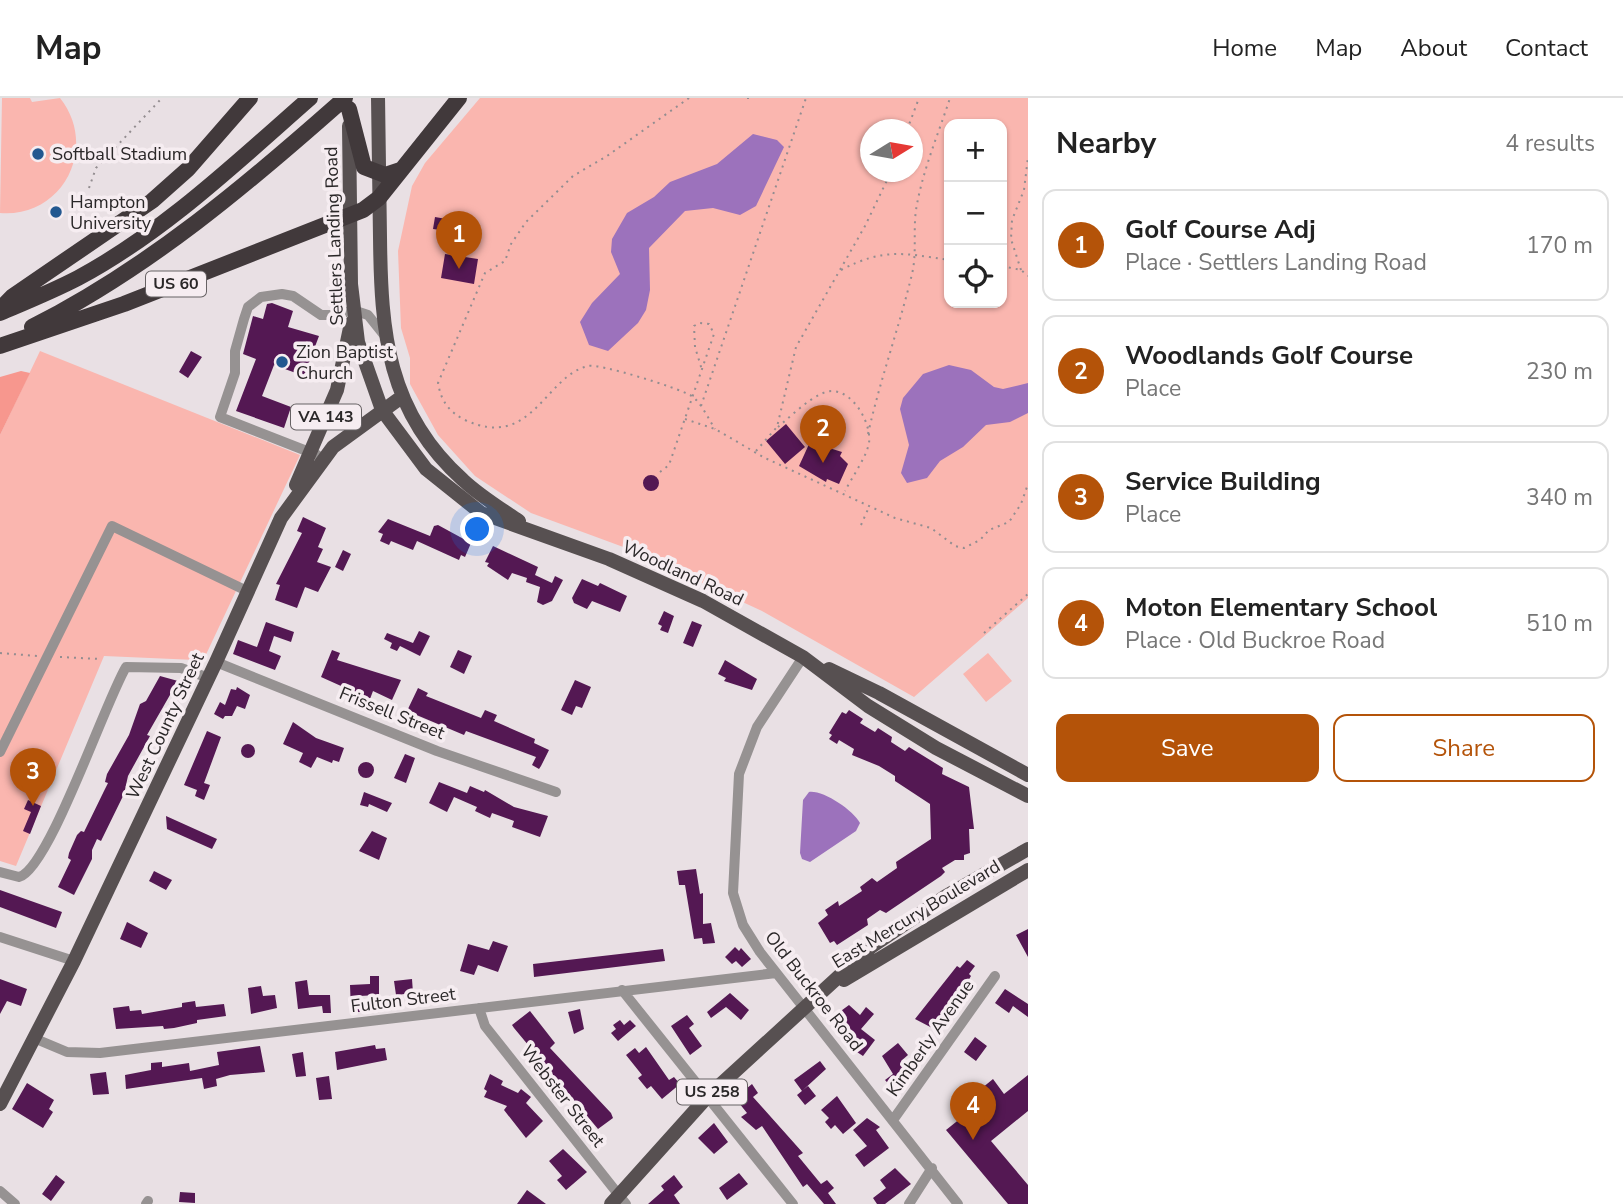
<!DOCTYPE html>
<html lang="en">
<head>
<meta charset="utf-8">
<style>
	body { margin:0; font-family:"Nunito Sans",sans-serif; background:#f6f6f6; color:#222 }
	.controls { position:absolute; right:21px; top:21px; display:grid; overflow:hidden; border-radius:14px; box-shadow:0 2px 5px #0004 }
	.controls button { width:63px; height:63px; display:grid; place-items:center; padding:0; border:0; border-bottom:2px solid #e0e0e0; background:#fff; color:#222; font:35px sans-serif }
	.compass { position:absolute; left:860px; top:21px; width:63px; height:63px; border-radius:50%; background:#fff; box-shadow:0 2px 5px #0004; rotate:79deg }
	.you { position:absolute; left:478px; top:432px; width:24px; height:24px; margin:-18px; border:5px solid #fff; border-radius:50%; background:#1a73e8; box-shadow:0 0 0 10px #1a73e833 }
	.badge { display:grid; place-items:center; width:46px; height:46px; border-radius:50%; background:#b45309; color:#fff; font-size:23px; font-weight:700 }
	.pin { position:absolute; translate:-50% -58px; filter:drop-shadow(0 2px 4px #0008) }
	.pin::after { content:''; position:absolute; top:37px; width:24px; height:21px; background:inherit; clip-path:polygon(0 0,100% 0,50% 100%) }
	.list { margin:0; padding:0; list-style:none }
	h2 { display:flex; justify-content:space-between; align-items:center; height:91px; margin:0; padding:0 28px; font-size:30px }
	h2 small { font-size:23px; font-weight:400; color:#767676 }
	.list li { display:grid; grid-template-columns:46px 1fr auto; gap:21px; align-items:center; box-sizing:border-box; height:112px; margin:0 14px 14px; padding:0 14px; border:2px solid #e0e0e0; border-radius:14px }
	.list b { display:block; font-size:26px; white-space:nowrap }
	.list p { margin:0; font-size:23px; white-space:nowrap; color:#767676 }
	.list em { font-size:23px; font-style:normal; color:#767676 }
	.actions { display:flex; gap:14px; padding:21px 28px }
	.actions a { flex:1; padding:16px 0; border:2px solid #b45309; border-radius:14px; text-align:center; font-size:24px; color:#b45309 }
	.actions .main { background:#b45309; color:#fff }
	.icon { flex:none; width:38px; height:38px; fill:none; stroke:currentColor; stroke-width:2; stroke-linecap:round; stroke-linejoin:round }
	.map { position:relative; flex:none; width:1028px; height:1106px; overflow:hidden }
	header { display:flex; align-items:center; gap:42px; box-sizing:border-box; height:98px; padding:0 35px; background:#fff; border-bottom:2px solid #e0e0e0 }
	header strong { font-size:33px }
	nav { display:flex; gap:38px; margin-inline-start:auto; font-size:24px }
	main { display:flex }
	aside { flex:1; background:#fff }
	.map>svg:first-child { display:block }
</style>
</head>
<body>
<header>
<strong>Map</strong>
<nav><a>Home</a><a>Map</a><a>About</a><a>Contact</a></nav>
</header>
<main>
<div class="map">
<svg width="1028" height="1106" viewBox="0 0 1028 1106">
	<rect width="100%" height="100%" fill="#e9e0e4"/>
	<!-- green -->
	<path fill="#fab6af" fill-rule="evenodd" d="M2,0H30L32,4L60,0C99,49 63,120 0,115Z
		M480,0H1028V500L914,599L762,513L626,450L531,415L475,378L438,337L410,286V260L401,230L398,153L412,88L425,65ZM949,26H1002V205H949ZM870,32H912V74H870Z
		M40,253L300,357L202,565L196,562L104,558L16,768L0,763V337Z
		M988,555L1012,583L986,604L963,576Z"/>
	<!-- forest -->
	<path fill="#f7978e" d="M21,273L30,275L0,337V279Z"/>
	<!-- water -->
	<path fill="#9c72bc" d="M753,36L777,42L784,49L756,108L740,117L713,110L685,113L649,150L650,192L646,212L638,225L608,253L589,247L580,224L592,205L620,176L611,154L612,141L627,115L654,99L670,84L717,66Z
		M949,267L971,272L994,289L1003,291L1028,285V315L1010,324L986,327L963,349L940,363L927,380L907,385L901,375L909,347L900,311L903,300L923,276Z
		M809,694C823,692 853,712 860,725L856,733L810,764L802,761L800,755L803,702Z"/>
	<!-- building -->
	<path fill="#541853" d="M435,119L463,124L461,135L433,131Z
		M445,156L478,161L474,186L441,180Z
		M272,205L293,213L288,229L319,238L304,278L274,267L262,298L291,309L284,330L236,313L256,261L243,256L253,218L263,221L267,206Z
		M191,253L202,259L188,280L179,274Z
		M786,326L805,349L785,366L766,343Z
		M810,344L842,354L840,358L848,366L839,386L827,381L826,384L799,368Z
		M643 385a8 8 0 1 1 16 0a8 8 0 1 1-16 0Z
		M303,419L326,430L318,449L323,451L317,464L331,469L318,494L305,489L297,510L275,502L280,487L276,486L302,435L297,433Z
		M388,421L430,438L434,428L438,427L471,445L465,459L461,457L459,462L417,443L413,452L391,443L389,447L380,443L383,436L378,434Z
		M493,448L538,469L535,477L552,485L555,478L563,482L552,503L543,507L537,504L540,489L526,484L527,480L512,475L508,482L487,468L489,465L485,464Z
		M343,452L351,456L343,473L335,469Z
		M582,481L598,488L600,485L627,498L620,514L592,503L587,511L574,505L572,500Z
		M664,513L674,518L668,535L660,532L662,528L658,526Z
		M692,523L702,527L693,549L683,545Z
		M266,524L294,534L291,544L274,538L269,553L281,558L275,572L233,556L238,542L257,549Z
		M419,533L430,538L420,558L400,548L397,553L390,550L392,545L384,541L387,535L413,545Z
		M332,552L340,555L337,562L401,582L392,602L373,593L370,601L321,579Z
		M458,552L472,558L464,576L450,569Z
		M725,562L757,581L752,592L724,583L726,580L718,576Z
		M160,578L178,583L147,637L150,638L128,678L124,696L101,743L97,741L92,752V761L74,797L58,789L71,762L68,760L69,755L77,737L81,733L84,734L104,693L108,685L105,684L107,676L129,637L140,606L146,603Z
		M575,582L591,589L582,610L576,608L572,617L561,612Z
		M237,589L250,597L245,611L237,608L232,618H225L223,621L214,616L220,604L225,607L231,591L236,592Z
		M418,590L428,595L426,598L481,620L485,612L497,617L494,623L535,641L534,645L549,652L541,668L539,671L532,667L536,659L466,633L464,637L407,613Z
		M849,612L863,621L860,625L875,634L878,630L892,639L891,644L905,653L909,649L943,670L942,676L969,689L974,731H969L970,755L964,757V762H955L942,770L945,774L941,778L886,815L880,812L867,821L868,827L837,847L834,843L830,845L818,825L828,817L825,812L838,803L839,808L862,793L860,789L872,780L877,784L897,770L896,764L931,741L930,706L895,683V678L879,668L852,657L854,651L839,642L837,646L829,641L832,637L829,635L842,614L846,616Z
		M293,624L316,640L344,650L339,664L333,662L332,665L317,659L311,670L299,664L303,655L283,646Z
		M207,633L221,639L204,685L210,687L204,702L195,698L197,692L184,687Z
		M241 653a7 7 0 1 1 14 0a7 7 0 1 1-14 0Z
		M405,656L415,660L406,685L394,680Z
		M358 672a8 8 0 1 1 16 0a8 8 0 1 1-16 0Z
		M439,684L467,695L470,688L484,694L485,692L514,709L548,718L540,739L512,729L514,723L492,715L490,720L475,713L477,709L454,699L447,714L429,705Z
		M364,694L392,705L387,714L369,706L368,709L360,707Z
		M28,702L41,708L30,736L23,733L31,714L24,711Z
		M166,718L217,741L212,751L167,731Z
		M372,733L387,740L379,762L359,753Z
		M696,771L700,796L703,795V826L711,825L715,845L703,846L702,840L694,841L685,787H679L677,773Z
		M154,773L172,782L166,792L149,783Z
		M0,792L62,814L56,830L0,809Z
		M127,824L148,835L141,850L120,841Z
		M1028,831V859L1016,837Z
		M493,843L508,848L498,874L478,867L474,877L460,873L468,846L489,852Z
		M735,849L739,853L741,850L751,861L742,869L736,863L732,866L725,859Z
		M663,851L665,863L534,879L533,866Z
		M967,862L975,868L969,876L971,878L938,933L915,921L957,868L960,870Z
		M370,878H379V897L359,898L360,914H351L350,887L370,886Z
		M0,881L27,891L21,908L7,903L0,916Z
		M412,881L413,895L396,897L394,883Z
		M307,882L309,897H330L331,915H323L322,908L298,911L295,884Z
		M261,888L263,898L275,897L277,910L251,916L248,890Z
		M1005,891L1028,906V919L1013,908L1009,915L995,905Z
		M730,895L749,912L741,922L726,909L711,920L707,914Z
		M195,903L196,909L224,906L226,918L197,922V925L174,930L164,931L163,928L116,931L113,910L129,908L130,913L141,912L142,916L182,909V905Z
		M849,907L860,917L866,909L874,916L861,931L875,942L863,958L854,952L857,948L830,921Z
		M580,911L584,931L574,936L568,914Z
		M530,913L555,945L550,950L611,1015L613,1020L598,1031L514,930L512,927Z
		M687,917L694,926L689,930L702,948L690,957L671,928Z
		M620,922L624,927L630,922L636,928L618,943L611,935L616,931L613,927Z
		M975,939L987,948L976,963L964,954Z
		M898,945L908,957L901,963L912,976L895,993L885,982L893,976L882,958Z
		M375,947L376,951L385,950L387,962L337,972L335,954Z
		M260,948L265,974L230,977L216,981L217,988L204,991L202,980L126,991L125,977L151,972V965L162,964V969L189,965L190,973L219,967L217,954Z
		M646,949L669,982L674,979L680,986L662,1001L651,988L647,991L638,980L642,977L626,957L635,950L639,955Z
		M303,954L306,978L296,979L292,956Z
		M820,963L826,971L802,993L794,982Z
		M106,974L109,996L93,997L90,976Z
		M490,976L503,983L501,987L518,995L521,991L531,999L526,1005L543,1023L526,1040L504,1012L507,1008L484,999L487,993L484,991Z
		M1028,977V1013L991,1043L1028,1087V1106H1008L946,1032L976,1008L970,1000L993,981L1004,996Z
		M329,978L332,1001L319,1002L316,980Z
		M27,985L54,1002L49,1011L53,1014L43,1030L12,1011Z
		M752,986L758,995L753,999L803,1055L798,1058L821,1086L827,1082L834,1090L828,1095L836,1106H824L807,1086L803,1089L762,1028L756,1032L741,1019L747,1015L735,1000Z
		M808,988L816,998L805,1007L797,997Z
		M837,998L856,1025L843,1036L835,1027L831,1031L825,1024L829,1020L821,1012Z
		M867,1020L880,1029L876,1032L889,1050L864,1069L855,1057L867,1048L853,1032Z
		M714,1025L728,1044L714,1056L698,1040Z
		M563,1051L587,1074L566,1092L557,1082L562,1078L549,1063Z
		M895,1070L911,1086L885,1106H877L873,1100L886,1090L880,1082Z
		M739,1075L748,1086L727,1102L719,1090Z
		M56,1077L65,1084L51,1103L42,1096Z
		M674,1077L683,1089L674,1097L680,1106H648L664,1092L661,1088Z
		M527,1092L546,1106H517Z
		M180,1094L195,1095V1105L179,1104Z"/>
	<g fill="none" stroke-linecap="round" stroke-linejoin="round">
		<!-- path -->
		<path stroke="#938d90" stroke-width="2" stroke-dasharray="2 5" stroke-linecap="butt" d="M689,0L607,58L573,78L526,124L511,146L505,163L485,175L438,285C441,303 449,314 465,322C532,353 545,278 588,268C599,265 678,290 690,297C700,302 709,322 715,331
			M747,0H750
			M907,32L919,0
			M89,90L96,70L162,0
			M1002,168L1021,172L1028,178
			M841,172C883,150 904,155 949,162
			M1021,172L1011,141L1012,122L1024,92L1028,59
			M701,308L806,0
			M685,321L715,331L765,360L895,420L931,430L955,448L964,450L980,442L989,432L1009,424L1021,406L1028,386
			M778,329C791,318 806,303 821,296C847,282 872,322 869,345C866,360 852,379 845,393
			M868,336C880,282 899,230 912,176C917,155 913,134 916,112C922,74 938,37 950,0
			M756,353L777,329L796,249L865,128L891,74
			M660,374L669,367L714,236L709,226L699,225L694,228L695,249L702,272
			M861,427L869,409
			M984,535L1028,496
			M0,555L37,558
			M60,559L100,561"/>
		<!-- minor -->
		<path stroke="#969292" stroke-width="10" d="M317,357L220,319L235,275V253L244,221L248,209L261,199L282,196L293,198L321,217H336L353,212L368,217L384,237
			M803,559L757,629L739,676L733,795L743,827L760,854L958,1106
			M216,564L437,653L556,694
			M0,654L112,428L247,493
			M0,774L19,779C49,771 105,604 126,569L181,570L209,580
			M0,839L74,863
			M622,892L793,1106
			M479,910L485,928L626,1106
			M36,941L67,954L100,955L776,875
			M893,1022L995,878
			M0,1093L15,1106
			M146,1106L148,1103
			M909,1106L932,1070"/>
		<!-- major -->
		<path stroke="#575051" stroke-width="14" d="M378,0C379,46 379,92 380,139C381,234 387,314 463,382C480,398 500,410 519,423
			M349,28L351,186L358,244L382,312L426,371L481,415L609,461L703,503L803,559L868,608L936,650L1028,698
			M296,387L337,292L351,225
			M829,571L879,595L1028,677
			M844,882L1028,772
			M0,1006L74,863L216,564L281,420L333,349L403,298
			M611,1106L708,998L871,849L946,798L1028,751"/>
		<!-- highway -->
		<path stroke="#41393b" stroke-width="16" d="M349,11L364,69L385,77L400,72
			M0,211L13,198L152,103L188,71L250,0
			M0,215C26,204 53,193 78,180C164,134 237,64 310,0
			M32,229C149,170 248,86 345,0
			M0,248L124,206L363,112L379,100L459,0"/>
	</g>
	<!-- markers -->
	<g fill="#235890" stroke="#f6edf1" stroke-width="2.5">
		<circle cx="38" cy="56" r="7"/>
		<circle cx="56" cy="114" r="7"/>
		<circle cx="282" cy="264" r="7"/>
	</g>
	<g text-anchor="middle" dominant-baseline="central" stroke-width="7" stroke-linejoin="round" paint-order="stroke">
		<!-- shield labels -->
		<g fill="#f6edf1" stroke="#676264" stroke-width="2">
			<rect x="146" y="173.5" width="60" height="25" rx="5"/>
			<rect x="291" y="306.5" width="70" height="25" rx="5"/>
			<rect x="677" y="981.5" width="70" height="25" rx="5"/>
		</g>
		<g font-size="16" font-weight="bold" fill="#2a2728">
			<text x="176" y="186">US 60</text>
			<text x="326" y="319">VA 143</text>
			<text x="712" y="994">US 258</text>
		</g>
		<!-- poi labels -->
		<g font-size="18" fill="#2a2728" stroke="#f6edf1" text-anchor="start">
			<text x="52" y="56">Softball Stadium</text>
			<text x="70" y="104">Hampton<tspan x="70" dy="21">University</tspan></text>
			<text x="296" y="254">Zion Baptist<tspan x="296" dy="21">Church</tspan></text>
		</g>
		<!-- street labels -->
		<g font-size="18" fill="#2a2728" stroke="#f6edf1">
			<text transform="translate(334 138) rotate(-92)">Settlers Landing Road</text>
			<text transform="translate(683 475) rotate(25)">Woodland Road</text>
			<text transform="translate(392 615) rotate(22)">Frissell Street</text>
			<text transform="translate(165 628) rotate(-65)">West County Street</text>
			<text transform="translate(916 816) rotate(-31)">East Mercury Boulevard</text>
			<text transform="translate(814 893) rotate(52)">Old Buckroe Road</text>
			<text transform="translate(403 902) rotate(-7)">Fulton Street</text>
			<text transform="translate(930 940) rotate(-55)">Kimberly Avenue</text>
			<text transform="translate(563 998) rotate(52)">Webster Street</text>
		</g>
	</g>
</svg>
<div class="controls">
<button>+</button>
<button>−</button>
<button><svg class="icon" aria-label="locate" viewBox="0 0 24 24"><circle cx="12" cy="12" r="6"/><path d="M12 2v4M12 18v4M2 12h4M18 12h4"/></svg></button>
</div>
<svg class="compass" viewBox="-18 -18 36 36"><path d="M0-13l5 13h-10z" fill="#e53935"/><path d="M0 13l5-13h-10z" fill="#767676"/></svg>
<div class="you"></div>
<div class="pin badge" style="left:459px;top:171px">1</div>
<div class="pin badge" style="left:823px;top:365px">2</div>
<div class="pin badge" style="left:33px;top:708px">3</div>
<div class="pin badge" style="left:973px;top:1042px">4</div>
</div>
<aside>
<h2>Nearby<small>4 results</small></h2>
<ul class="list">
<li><span class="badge">1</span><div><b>Golf Course Adj</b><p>Place · Settlers Landing Road</p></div><em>170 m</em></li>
<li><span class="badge">2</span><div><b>Woodlands Golf Course</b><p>Place</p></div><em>230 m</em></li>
<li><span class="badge">3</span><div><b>Service Building</b><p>Place</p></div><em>340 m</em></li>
<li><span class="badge">4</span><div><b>Moton Elementary School</b><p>Place · Old Buckroe Road</p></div><em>510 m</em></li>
</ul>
<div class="actions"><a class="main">Save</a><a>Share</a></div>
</aside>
</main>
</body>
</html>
